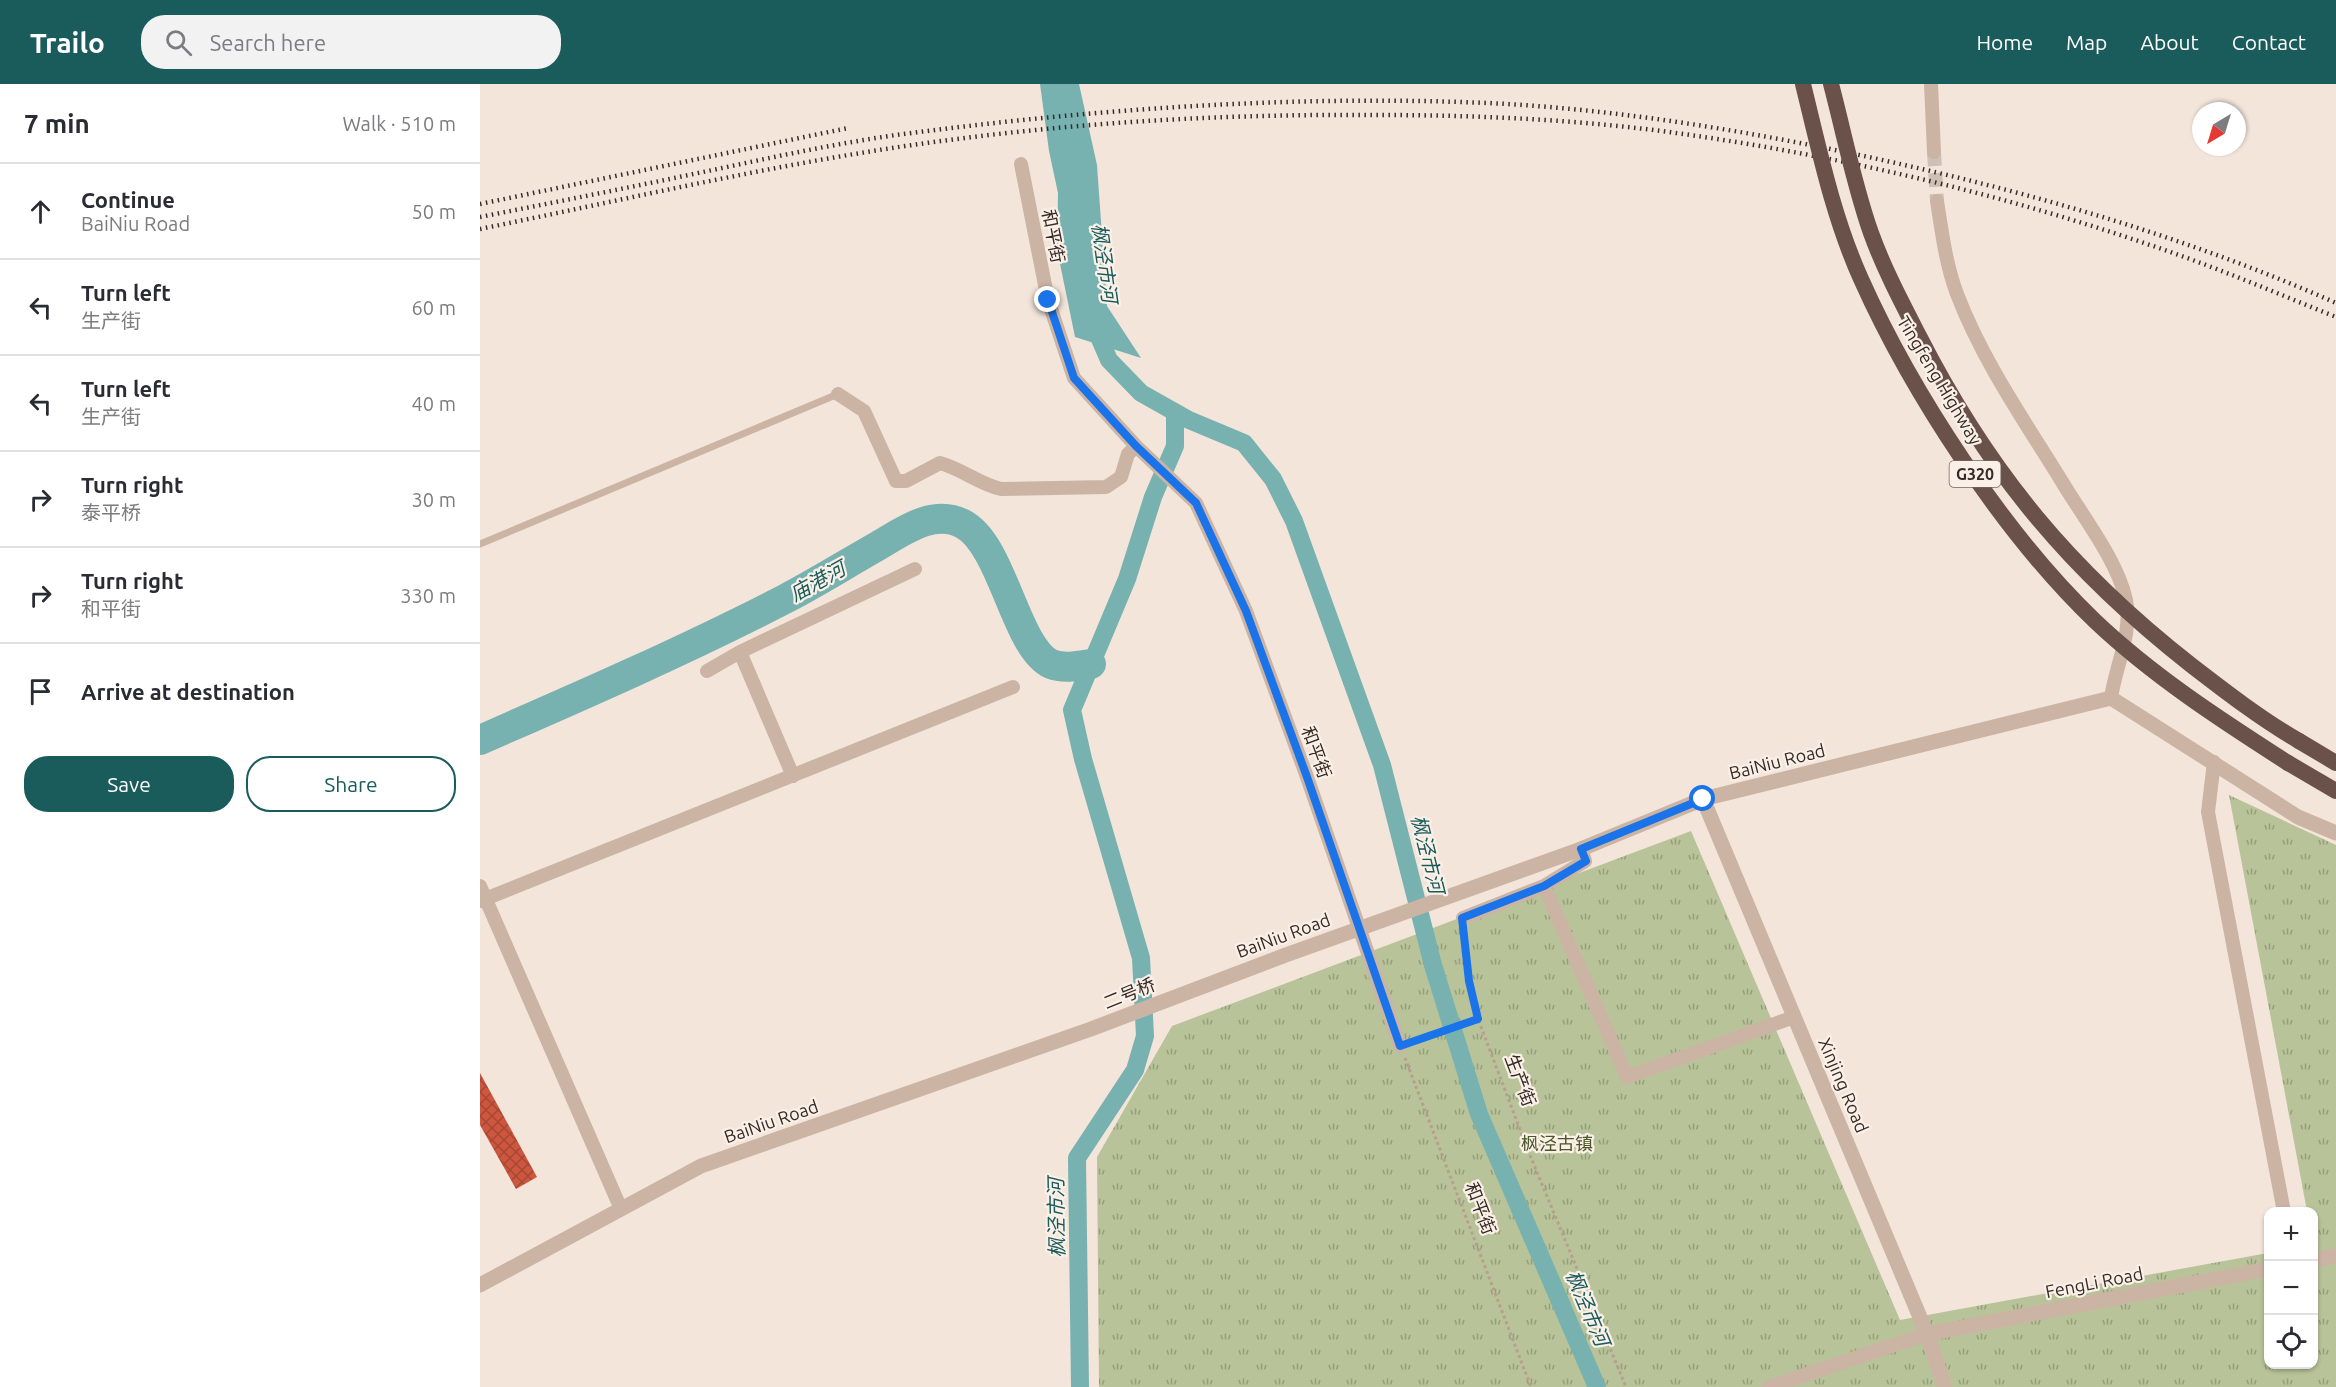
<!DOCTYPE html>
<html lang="en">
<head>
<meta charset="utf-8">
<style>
	body { margin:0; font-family:Ubuntu,"Noto Sans SC",sans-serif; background:#f2f2f3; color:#2b2b33 }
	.controls { position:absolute; right:18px; bottom:18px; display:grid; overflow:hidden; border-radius:12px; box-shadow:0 2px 4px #0004 }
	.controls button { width:54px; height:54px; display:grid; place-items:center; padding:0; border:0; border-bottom:2px solid #e1e1e2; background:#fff; color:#2b2b33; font:30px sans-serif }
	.compass { position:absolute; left:1712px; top:18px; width:54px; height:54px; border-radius:50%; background:#fff; box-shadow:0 2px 4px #0004; rotate:218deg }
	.stop { position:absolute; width:18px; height:18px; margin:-14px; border:4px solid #1a73e8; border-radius:50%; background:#fff }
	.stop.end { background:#1a73e8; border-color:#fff; box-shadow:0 2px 6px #0008 }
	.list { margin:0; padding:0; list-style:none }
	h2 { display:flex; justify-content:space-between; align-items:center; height:78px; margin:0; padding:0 24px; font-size:26px }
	h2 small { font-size:20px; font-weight:400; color:#7c7c81 }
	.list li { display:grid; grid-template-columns:39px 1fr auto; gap:18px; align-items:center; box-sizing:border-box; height:96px; padding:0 24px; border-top:2px solid #e1e1e2 }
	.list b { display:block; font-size:22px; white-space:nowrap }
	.list p { margin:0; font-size:20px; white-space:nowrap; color:#7c7c81 }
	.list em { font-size:20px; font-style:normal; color:#7c7c81 }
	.actions { display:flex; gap:12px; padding:18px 24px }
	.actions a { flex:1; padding:14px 0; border:2px solid #1a5b5b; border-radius:24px; text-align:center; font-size:21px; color:#1a5b5b }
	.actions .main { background:#1a5b5b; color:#fff }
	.icon { flex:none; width:33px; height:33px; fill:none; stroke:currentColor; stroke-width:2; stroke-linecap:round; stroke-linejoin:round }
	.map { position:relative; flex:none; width:1856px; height:1303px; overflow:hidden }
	header { display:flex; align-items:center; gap:36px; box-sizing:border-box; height:84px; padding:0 30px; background:#1a5b5b; color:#fff }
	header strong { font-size:28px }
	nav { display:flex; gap:33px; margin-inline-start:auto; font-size:21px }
	.search { width:420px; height:54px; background:#f2f2f3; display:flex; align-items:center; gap:15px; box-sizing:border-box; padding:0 21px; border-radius:24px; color:#7c7c81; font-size:22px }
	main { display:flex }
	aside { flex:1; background:#fff }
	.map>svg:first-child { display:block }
</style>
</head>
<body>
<header>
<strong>Trailo</strong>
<div class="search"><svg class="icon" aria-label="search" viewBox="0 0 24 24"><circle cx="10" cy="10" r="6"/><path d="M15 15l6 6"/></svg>Search here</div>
<nav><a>Home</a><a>Map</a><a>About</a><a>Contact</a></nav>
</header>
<main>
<aside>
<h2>7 min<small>Walk · 510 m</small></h2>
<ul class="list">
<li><svg class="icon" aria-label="ahead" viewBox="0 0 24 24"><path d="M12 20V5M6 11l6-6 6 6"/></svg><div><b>Continue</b><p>BaiNiu Road</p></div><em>50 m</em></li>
<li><svg class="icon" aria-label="left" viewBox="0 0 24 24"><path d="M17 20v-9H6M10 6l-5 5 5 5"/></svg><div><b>Turn left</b><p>生产街</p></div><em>60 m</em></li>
<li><svg class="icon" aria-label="left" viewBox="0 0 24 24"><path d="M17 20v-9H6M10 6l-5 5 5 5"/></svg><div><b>Turn left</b><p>生产街</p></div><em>40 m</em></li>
<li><svg class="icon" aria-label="right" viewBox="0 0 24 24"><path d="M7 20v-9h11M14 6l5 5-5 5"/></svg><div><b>Turn right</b><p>泰平桥</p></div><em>30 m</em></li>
<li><svg class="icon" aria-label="right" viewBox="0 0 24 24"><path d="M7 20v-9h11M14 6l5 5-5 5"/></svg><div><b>Turn right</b><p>和平街</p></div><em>330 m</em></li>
<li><svg class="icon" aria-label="arrive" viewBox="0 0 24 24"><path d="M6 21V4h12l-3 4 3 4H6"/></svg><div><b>Arrive at destination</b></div></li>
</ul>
<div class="actions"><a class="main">Save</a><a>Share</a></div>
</aside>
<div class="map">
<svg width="1856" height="1303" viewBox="0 0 1856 1303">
	<defs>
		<pattern id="park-tufts" width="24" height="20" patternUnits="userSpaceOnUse" patternTransform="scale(1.5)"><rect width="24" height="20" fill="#b8c399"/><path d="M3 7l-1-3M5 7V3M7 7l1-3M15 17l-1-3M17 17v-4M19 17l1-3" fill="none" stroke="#969f7d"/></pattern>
		<pattern id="building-cross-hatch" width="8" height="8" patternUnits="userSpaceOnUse" patternTransform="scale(1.5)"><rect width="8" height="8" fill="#cd563e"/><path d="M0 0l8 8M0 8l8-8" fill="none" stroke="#a74734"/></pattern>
	</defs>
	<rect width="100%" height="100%" fill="#f3e5da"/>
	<!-- park -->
	<path fill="url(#park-tufts)" d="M1749,711L1856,761V1303H619L617,1073L692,942L1211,747L1420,1236L1788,1169V1280H1834V1128L1827,1127Z"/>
	<!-- water -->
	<path fill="#77b2b0" d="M560,0H599L617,81L627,222L661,274L595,253L577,165L578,109L569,67Z"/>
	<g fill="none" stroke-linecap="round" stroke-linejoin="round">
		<!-- canal -->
		<path stroke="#77b2b0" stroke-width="18" d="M613,239L629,276L661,309L709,336L764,359L793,395L814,437L902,681L953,881L999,1030L1117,1303
			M600,1303L597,1074L655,986L665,952L661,874L603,675L592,626L647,495L673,413L695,362V328"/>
		<!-- river -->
		<path stroke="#77b2b0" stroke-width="30" d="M0,656C103,611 206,566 305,515C336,499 366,480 396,463C422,448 453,424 483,440C523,461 535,563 571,580C584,585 598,582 611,580"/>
	</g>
	<!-- building -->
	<path fill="url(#building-cross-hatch)" d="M0,989L57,1093L36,1105L0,1041Z"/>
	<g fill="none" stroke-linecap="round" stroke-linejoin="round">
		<!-- minor-tunnel -->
		<path stroke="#cdc0b6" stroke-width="14" stroke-dasharray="14 7" stroke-linecap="butt" d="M1454,68L1457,117"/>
		<!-- path -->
		<path stroke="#b89e8f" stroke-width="3" stroke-dasharray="3 3" stroke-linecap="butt" d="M984,848L989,897L998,935L1047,1064L1146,1303
			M934,957L998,935
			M925,974L1051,1303"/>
		<!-- service -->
		<path stroke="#ccb4a5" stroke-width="7" d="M0,460L358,310"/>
		<!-- minor -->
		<path stroke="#ccb4a5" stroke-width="14" d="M1451,0L1454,68
			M541,80L568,216L594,294L656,362L716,419L766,527L827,693L920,962
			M1457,117C1462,149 1466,181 1477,210C1503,278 1546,339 1584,401C1604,434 1638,478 1646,516C1653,548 1635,584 1631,614
			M358,310L384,327L416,397H426L460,379C482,385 499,400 521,405L626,403L641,393L648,370L656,362
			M260,568L313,692
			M227,587L260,568L435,485
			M1734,678L1728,728L1804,1128
			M0,802L141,1125
			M1064,802L1147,993L1314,933
			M0,817L533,603
			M983,834L1064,802L1105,777L1101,765
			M1289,1303L1447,1250"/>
		<!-- tertiary -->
		<path stroke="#ccb4a5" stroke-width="15" d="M1223,715L1447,1250L1465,1303
			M1101,765L1223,715L1631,614L1818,733L1856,749
			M1834,1176L1856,1172
			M0,1201L221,1082L611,945L803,872
			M1447,1250L1788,1185"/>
		<!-- trunk -->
		<path stroke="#6a524a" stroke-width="16" d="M1819,657L1856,679
			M1808,679L1856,707"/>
		<!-- rail -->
		<path stroke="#372b27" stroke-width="4.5" stroke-dasharray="1.5 4.5" stroke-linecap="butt" d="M0,120L368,44
			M0,133C81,117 162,101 242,84C308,70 373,56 439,48C628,24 818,11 1008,19C1135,25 1261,46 1384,72C1546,107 1705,152 1856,219
			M0,145C158,113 316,75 477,55C616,37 755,30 894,31C993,31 1091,35 1189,48C1351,70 1515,108 1670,161C1733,182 1794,208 1856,233"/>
		<!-- tertiary-bridge -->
		<path stroke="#ccb4a5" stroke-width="15" d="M803,872L1101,765"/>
		<!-- trunk-bridge -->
		<path stroke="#6a524a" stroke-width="16" d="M1323,0C1339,65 1353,133 1381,195C1432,309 1524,450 1615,537C1673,592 1741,636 1808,679
			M1351,0C1364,49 1374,101 1391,149C1404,185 1422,219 1439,252C1509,389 1590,486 1711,581C1746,608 1781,635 1819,657"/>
	</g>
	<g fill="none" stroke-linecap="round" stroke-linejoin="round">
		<!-- route -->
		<path stroke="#1a73e8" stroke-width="8" d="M568,216L594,294L656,362L716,419L766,527L827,693L920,962L998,935L989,897L982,834L1064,802L1106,777L1101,765L1223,715"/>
	</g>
	<g text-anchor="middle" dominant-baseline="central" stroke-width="4.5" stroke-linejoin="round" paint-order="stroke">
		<!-- shield labels -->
		<rect fill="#faf0e7" stroke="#726661" stroke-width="1.5" x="1469.5" y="377" width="51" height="26" rx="4.5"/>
		<g font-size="16" font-weight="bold" fill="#372b27">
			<text x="1495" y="390">G320</text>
		</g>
		<!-- street labels -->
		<g font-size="18" fill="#372b27" stroke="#faf0e7">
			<text transform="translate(574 152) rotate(79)">和平街</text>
			<text transform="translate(1460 296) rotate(59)">Tingfeng Highway</text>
			<text transform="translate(837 668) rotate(70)">和平街</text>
			<text transform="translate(1297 677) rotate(-14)">BaiNiu Road</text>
			<text transform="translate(803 851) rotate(-20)">BaiNiu Road</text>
			<text transform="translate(649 909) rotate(-22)">二号桥</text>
			<text transform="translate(1041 996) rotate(69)">生产街</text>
			<text transform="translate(1364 1001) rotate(67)">Xinjing Road</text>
			<text transform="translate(291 1037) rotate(-19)">BaiNiu Road</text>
			<text transform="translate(1001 1124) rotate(69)">和平街</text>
			<text transform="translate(1614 1198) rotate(-11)">FengLi Road</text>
		</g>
		<!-- park labels -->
		<g font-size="18" fill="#4a5729" stroke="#faf0e7">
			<text x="1077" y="1059">枫泾古镇</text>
		</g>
		<!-- water labels -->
		<g font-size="20" font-style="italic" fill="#1a5b5b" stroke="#faf0e7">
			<text transform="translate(625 179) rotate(82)">枫泾市河</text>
			<text transform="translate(337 497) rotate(-29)">庙港河</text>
			<text transform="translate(948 770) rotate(76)">枫泾市河</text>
			<text transform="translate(576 1134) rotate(-91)">枫泾市河</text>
			<text transform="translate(1108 1224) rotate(67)">枫泾市河</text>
		</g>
	</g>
</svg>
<div class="controls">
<button>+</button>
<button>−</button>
<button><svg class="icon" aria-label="locate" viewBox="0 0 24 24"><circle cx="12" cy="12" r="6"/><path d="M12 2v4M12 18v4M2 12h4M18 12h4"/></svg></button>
</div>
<svg class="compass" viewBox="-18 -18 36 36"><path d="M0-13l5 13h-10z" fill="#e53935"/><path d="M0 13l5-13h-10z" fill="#7c7c81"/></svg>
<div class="stop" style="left:1223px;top:715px"></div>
<div class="stop end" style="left:568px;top:216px"></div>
</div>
</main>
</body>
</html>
